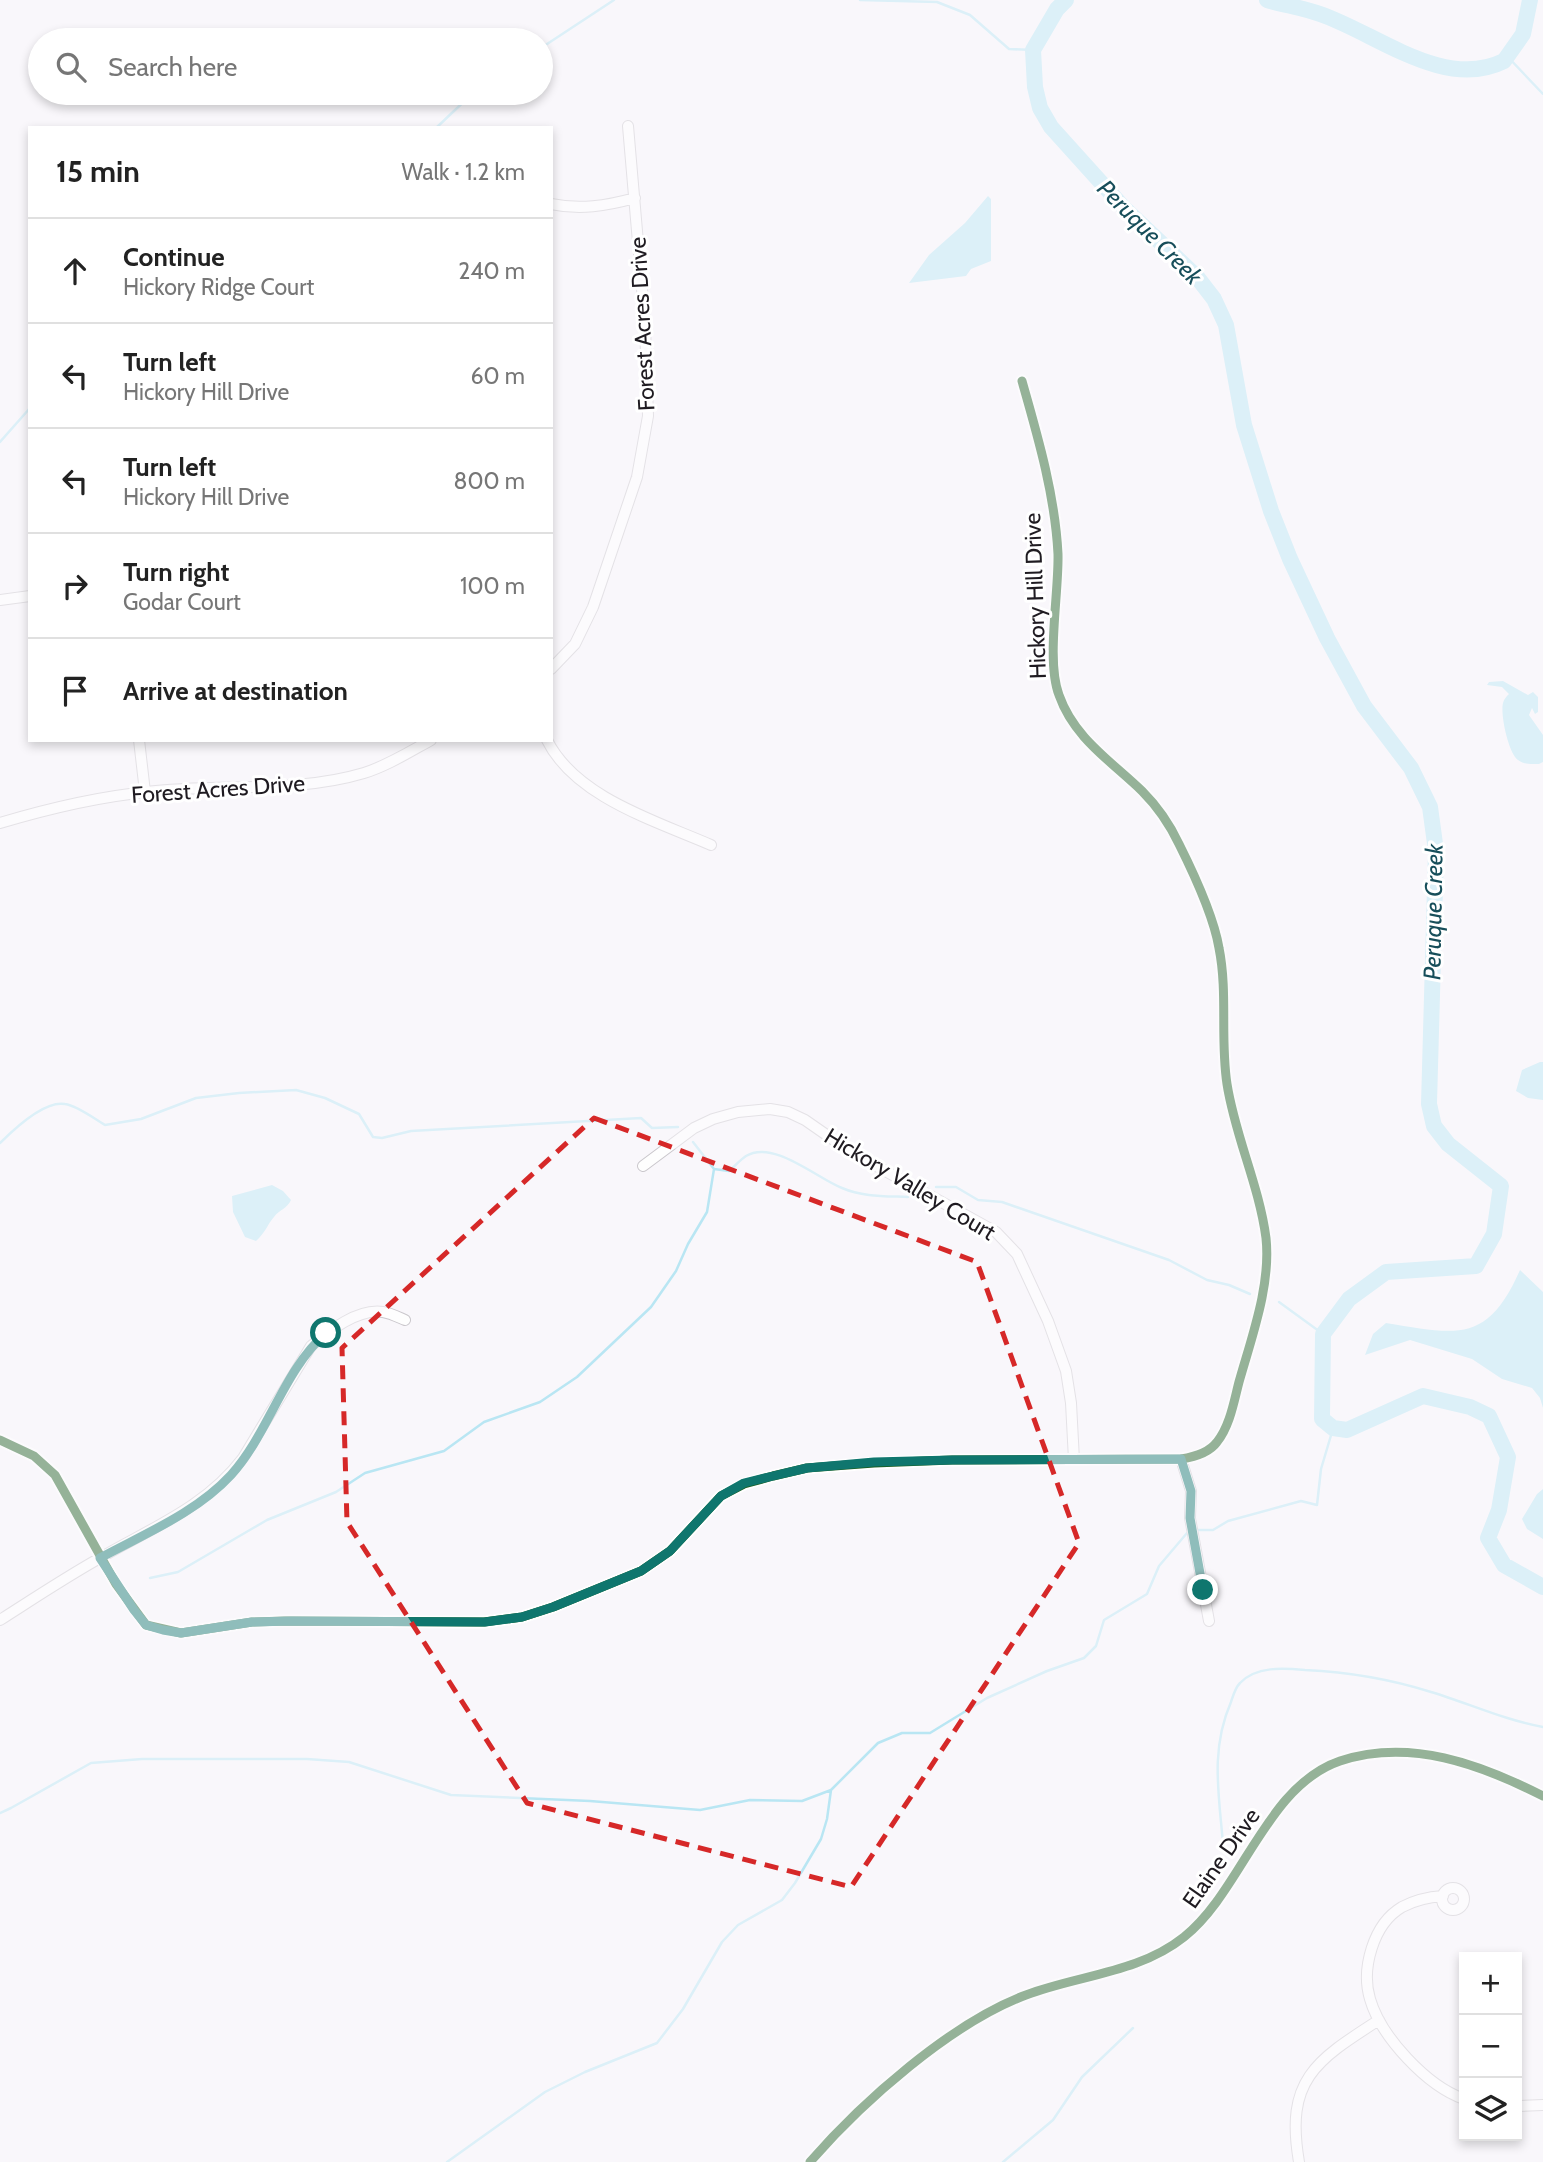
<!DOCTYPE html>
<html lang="en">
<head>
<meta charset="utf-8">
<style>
	body { margin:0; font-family:Cabin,sans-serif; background:#f6f6f6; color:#222 }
	.controls { position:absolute; right:21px; bottom:21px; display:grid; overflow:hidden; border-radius:0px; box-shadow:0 4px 10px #0003 }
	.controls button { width:63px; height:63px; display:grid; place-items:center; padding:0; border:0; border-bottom:2px solid #e0e0e0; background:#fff; color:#222; font:35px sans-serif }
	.stop { position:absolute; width:21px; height:21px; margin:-16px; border:5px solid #0f766e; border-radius:50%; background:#fff }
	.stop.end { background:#0f766e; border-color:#fff; box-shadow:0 2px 7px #0008 }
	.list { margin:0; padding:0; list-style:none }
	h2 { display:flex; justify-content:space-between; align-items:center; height:91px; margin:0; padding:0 28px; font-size:30px }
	h2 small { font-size:23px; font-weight:400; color:#767676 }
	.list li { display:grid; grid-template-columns:46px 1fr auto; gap:21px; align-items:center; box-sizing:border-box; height:105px; padding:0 28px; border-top:2px solid #e0e0e0 }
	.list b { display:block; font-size:26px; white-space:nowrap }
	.list p { margin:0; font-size:23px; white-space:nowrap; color:#767676 }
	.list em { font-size:23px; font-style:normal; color:#767676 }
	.icon { flex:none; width:38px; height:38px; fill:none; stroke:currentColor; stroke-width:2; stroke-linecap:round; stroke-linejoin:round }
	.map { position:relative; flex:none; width:1543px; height:2162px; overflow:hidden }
	.search { position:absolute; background:#fff; box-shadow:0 4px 10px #0003; left:28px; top:28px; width:525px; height:77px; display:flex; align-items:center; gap:18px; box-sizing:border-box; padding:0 24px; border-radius:38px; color:#767676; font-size:26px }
	.panel { position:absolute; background:#fff; box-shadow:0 4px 10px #0003; left:28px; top:126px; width:525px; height:616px; border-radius:0px }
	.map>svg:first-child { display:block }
</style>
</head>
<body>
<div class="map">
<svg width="1543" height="2162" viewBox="0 0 1543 2162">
	<rect width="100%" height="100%" fill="#f9f7fb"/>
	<!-- water -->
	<path fill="#b9e6f3" d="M988,196L991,199V261L971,269L966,276L909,283L929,255L965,223Z
		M1503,681L1528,695L1533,692L1538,697V712L1535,714L1532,708L1529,715L1543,735V762L1539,764C1532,764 1524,765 1518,760C1509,754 1500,715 1503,703C1504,699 1506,697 1509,694L1502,687L1487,685L1489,682Z
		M1540,1062H1543V1100L1528,1098L1516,1091L1522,1070Z
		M272,1185L283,1191L291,1200C287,1209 280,1209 274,1217C267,1225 266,1232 256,1241L245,1237L233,1212L232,1196Z
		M1520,1270L1543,1292V1408L1540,1398L1532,1388L1502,1379L1472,1359L1410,1340L1365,1355L1373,1334L1386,1323C1456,1334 1487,1345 1520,1270Z
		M1543,1489V1539L1527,1529L1522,1519L1537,1494Z"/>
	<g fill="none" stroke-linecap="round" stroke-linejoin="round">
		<!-- stream -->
		<path stroke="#b9e6f3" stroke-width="2.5" d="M860,0L937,2L970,15L1009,49L1033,50
			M541,48L614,0
			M1507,56L1543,94
			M436,128L473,93
			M0,442L30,408
			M0,1143C14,1129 44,1100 65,1104C78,1106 93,1118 105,1125L141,1119L196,1098L239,1093L296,1090L325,1098L359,1114L373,1137L382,1138L411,1131L641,1118L652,1128L678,1127
			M714,1169L729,1171C735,1166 740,1160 746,1156C773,1139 818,1179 842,1188C863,1197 885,1196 908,1197
			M936,1187H956L978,1200L1002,1202L1169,1260L1207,1280L1229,1285L1250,1294
			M1279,1302L1323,1334
			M1194,1530H1213L1228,1521L1301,1501L1317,1505L1321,1469L1332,1432L1322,1419
			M150,1578L178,1572L267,1520L336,1492L365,1473L444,1451L484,1422L540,1402L577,1377L651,1307L676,1271L688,1244L707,1212L714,1169L693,1142
			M0,1813L11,1808L91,1763L142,1759H307L349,1762L451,1795L590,1801L700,1810L750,1800L802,1801L831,1790L878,1743L902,1733H930L987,1698L1047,1671L1084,1658L1096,1646L1104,1620L1147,1594L1159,1566L1187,1533
			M1223,1844C1219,1794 1210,1750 1231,1702C1233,1696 1235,1688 1240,1683C1256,1666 1283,1668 1305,1670C1348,1672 1390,1679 1431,1692C1468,1703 1504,1720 1543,1727
			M447,2162L545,2092L585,2072L657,2043L683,2009L722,1942L738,1925L782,1900L795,1883L821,1839L827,1819L831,1790
			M1003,2162L1053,2120L1082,2077L1133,2028"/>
		<!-- river -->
		<path stroke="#b9e6f3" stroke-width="16" d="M1066,0L1057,9L1033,50L1035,87L1040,108L1051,127L1124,208L1197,277L1214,299L1226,325L1244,425L1271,511L1290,559L1327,638L1364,706L1411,768L1430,807L1436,851L1429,1104L1434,1126L1448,1144L1501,1186L1494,1234L1476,1266L1386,1272L1349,1299L1323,1334L1322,1419L1333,1428L1347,1430L1423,1396L1470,1407L1489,1416L1508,1457L1499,1510L1488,1538L1504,1565L1543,1587
			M1267,0C1284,5 1303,8 1320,14C1376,33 1444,91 1504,61L1523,34L1530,0"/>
		<!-- minor casing -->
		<g stroke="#cac7cc" stroke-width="12">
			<path id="minor" d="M551,204C580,210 606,206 635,198
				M0,600L30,596
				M551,669L575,644L593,607L637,477L648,416L645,324L628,126
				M139,740L145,792
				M547,740C575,797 656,821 711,845
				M0,823C47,809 97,797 146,792C218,783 294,794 364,773C387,766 409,752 431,740
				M643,1166L694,1128L713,1119L738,1112L770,1109L788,1112L805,1120L851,1152L996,1232L1017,1254L1048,1321L1066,1371L1071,1403L1074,1460
				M0,1440L34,1456L55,1475L116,1584L146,1625L181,1633L252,1622L285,1621L484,1622L522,1617L553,1607L641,1571L670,1551L721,1496L744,1484L773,1476L807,1468L874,1463L952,1460L1181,1459C1194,1457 1209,1453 1217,1442C1230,1426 1234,1401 1239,1382C1252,1336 1271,1285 1266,1238C1259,1185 1235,1136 1227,1084C1220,1039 1228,993 1219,948C1214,918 1193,872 1179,844C1170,825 1158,807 1142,791C1111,761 1074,738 1059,695C1046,661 1059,593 1058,554C1055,495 1038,437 1022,381
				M1181,1459L1191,1491L1190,1518L1209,1621
				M0,1620C33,1599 66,1577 100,1558C151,1528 206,1507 243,1458L311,1346C329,1331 358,1308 383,1312C390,1313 398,1317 405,1320
				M1442 1899a11 11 0 1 1 22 0a11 11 0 1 1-22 0Z
				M1443,1896C1428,1897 1415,1900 1402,1907C1373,1924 1361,1969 1370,1999C1381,2037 1427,2086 1464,2099
				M1517,2106L1543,2105
				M810,2162C862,2102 951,2023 1026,1995C1079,1975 1139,1973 1184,1937C1242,1891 1266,1786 1340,1761C1410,1738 1480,1764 1543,1796
				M1299,2162C1285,2080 1315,2061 1379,2020"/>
		</g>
		<!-- minor -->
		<use href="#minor" stroke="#fefefe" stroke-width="10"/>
		<!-- cycleway casing -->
		<g stroke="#fff" stroke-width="13">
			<path id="cycleway" d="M0,1440L34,1456L55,1475L116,1584L146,1625L181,1633L252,1622L285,1621L484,1622L522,1617L553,1607L641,1571L670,1551L721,1496L744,1484L773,1476L807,1468L874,1463L952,1460L1181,1459C1194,1457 1209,1453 1217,1442C1230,1426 1234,1401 1239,1382C1252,1336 1271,1285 1266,1238C1259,1185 1235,1136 1227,1084C1220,1039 1228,993 1219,948C1214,918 1193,872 1179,844C1170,825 1158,807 1142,791C1111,761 1074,738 1059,695C1046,661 1059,593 1058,554C1055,495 1038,437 1022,381
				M810,2162C862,2102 951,2023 1026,1995C1079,1975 1139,1973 1184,1937C1242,1891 1266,1786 1340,1761C1410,1738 1480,1764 1543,1796"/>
		</g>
		<!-- cycleway -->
		<use href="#cycleway" stroke="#1b5e20" stroke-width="9"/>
	</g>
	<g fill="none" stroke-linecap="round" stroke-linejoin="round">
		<!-- route -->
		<path stroke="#0f766e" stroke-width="9" d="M326,1333C283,1371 269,1433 231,1475C196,1513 144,1534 100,1558L134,1610L146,1625L163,1630L181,1633L252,1622L291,1621L485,1622L522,1617L553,1607L641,1571L670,1551L721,1496L744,1483L773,1476L807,1468L874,1462L952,1460L1181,1459L1191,1491L1190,1518L1203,1590"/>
	</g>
	<!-- marked area -->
	<path d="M0 0H1543V2162H0ZM594,1118L977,1262L1079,1543L851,1887L527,1803L347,1522L342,1348Z" fill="#f9f7fb" fill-opacity=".55" fill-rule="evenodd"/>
	<path fill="none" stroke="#d62828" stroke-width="5" stroke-dasharray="14 9" stroke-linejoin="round" d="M594,1118L977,1262L1079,1543L851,1887L527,1803L347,1522L342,1348Z"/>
	<g text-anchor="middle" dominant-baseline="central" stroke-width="6" stroke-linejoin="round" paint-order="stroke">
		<!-- street labels -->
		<g font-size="23" fill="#1f1b21" stroke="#fff">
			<text transform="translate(642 324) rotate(-93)">Forest Acres Drive</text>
			<text transform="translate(1035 596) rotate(-92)">Hickory Hill Drive</text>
			<text transform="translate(218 789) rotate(-4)">Forest Acres Drive</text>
			<text transform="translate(910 1184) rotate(31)">Hickory Valley Court</text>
			<text transform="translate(1221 1858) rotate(-55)">Elaine Drive</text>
		</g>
		<!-- water labels -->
		<g font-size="24" font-style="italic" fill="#174e5a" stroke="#fff">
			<text transform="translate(1150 232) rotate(45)">Peruque Creek</text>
			<text transform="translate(1433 912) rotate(-89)">Peruque Creek</text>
		</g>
	</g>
</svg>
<div class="controls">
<button>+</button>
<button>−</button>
<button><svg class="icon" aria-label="layers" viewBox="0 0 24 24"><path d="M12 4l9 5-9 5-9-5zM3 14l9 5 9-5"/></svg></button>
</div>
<div class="stop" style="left:326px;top:1333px"></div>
<div class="stop end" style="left:1203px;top:1590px"></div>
<div class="search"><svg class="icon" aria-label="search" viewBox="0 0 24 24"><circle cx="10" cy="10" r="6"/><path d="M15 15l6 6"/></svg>Search here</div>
<section class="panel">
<h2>15 min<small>Walk · 1.2 km</small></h2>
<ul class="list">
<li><svg class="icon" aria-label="ahead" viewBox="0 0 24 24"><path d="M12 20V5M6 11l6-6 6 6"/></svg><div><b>Continue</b><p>Hickory Ridge Court</p></div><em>240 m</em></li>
<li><svg class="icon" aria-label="left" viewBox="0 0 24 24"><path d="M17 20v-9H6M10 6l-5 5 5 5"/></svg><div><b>Turn left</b><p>Hickory Hill Drive</p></div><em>60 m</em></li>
<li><svg class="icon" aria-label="left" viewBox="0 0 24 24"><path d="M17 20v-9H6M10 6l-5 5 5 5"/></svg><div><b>Turn left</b><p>Hickory Hill Drive</p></div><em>800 m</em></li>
<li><svg class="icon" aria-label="right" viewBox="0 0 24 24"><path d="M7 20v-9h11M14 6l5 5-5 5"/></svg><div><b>Turn right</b><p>Godar Court</p></div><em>100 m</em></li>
<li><svg class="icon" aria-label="arrive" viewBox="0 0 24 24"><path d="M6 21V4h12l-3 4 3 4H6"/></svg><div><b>Arrive at destination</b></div></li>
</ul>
</section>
</div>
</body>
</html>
